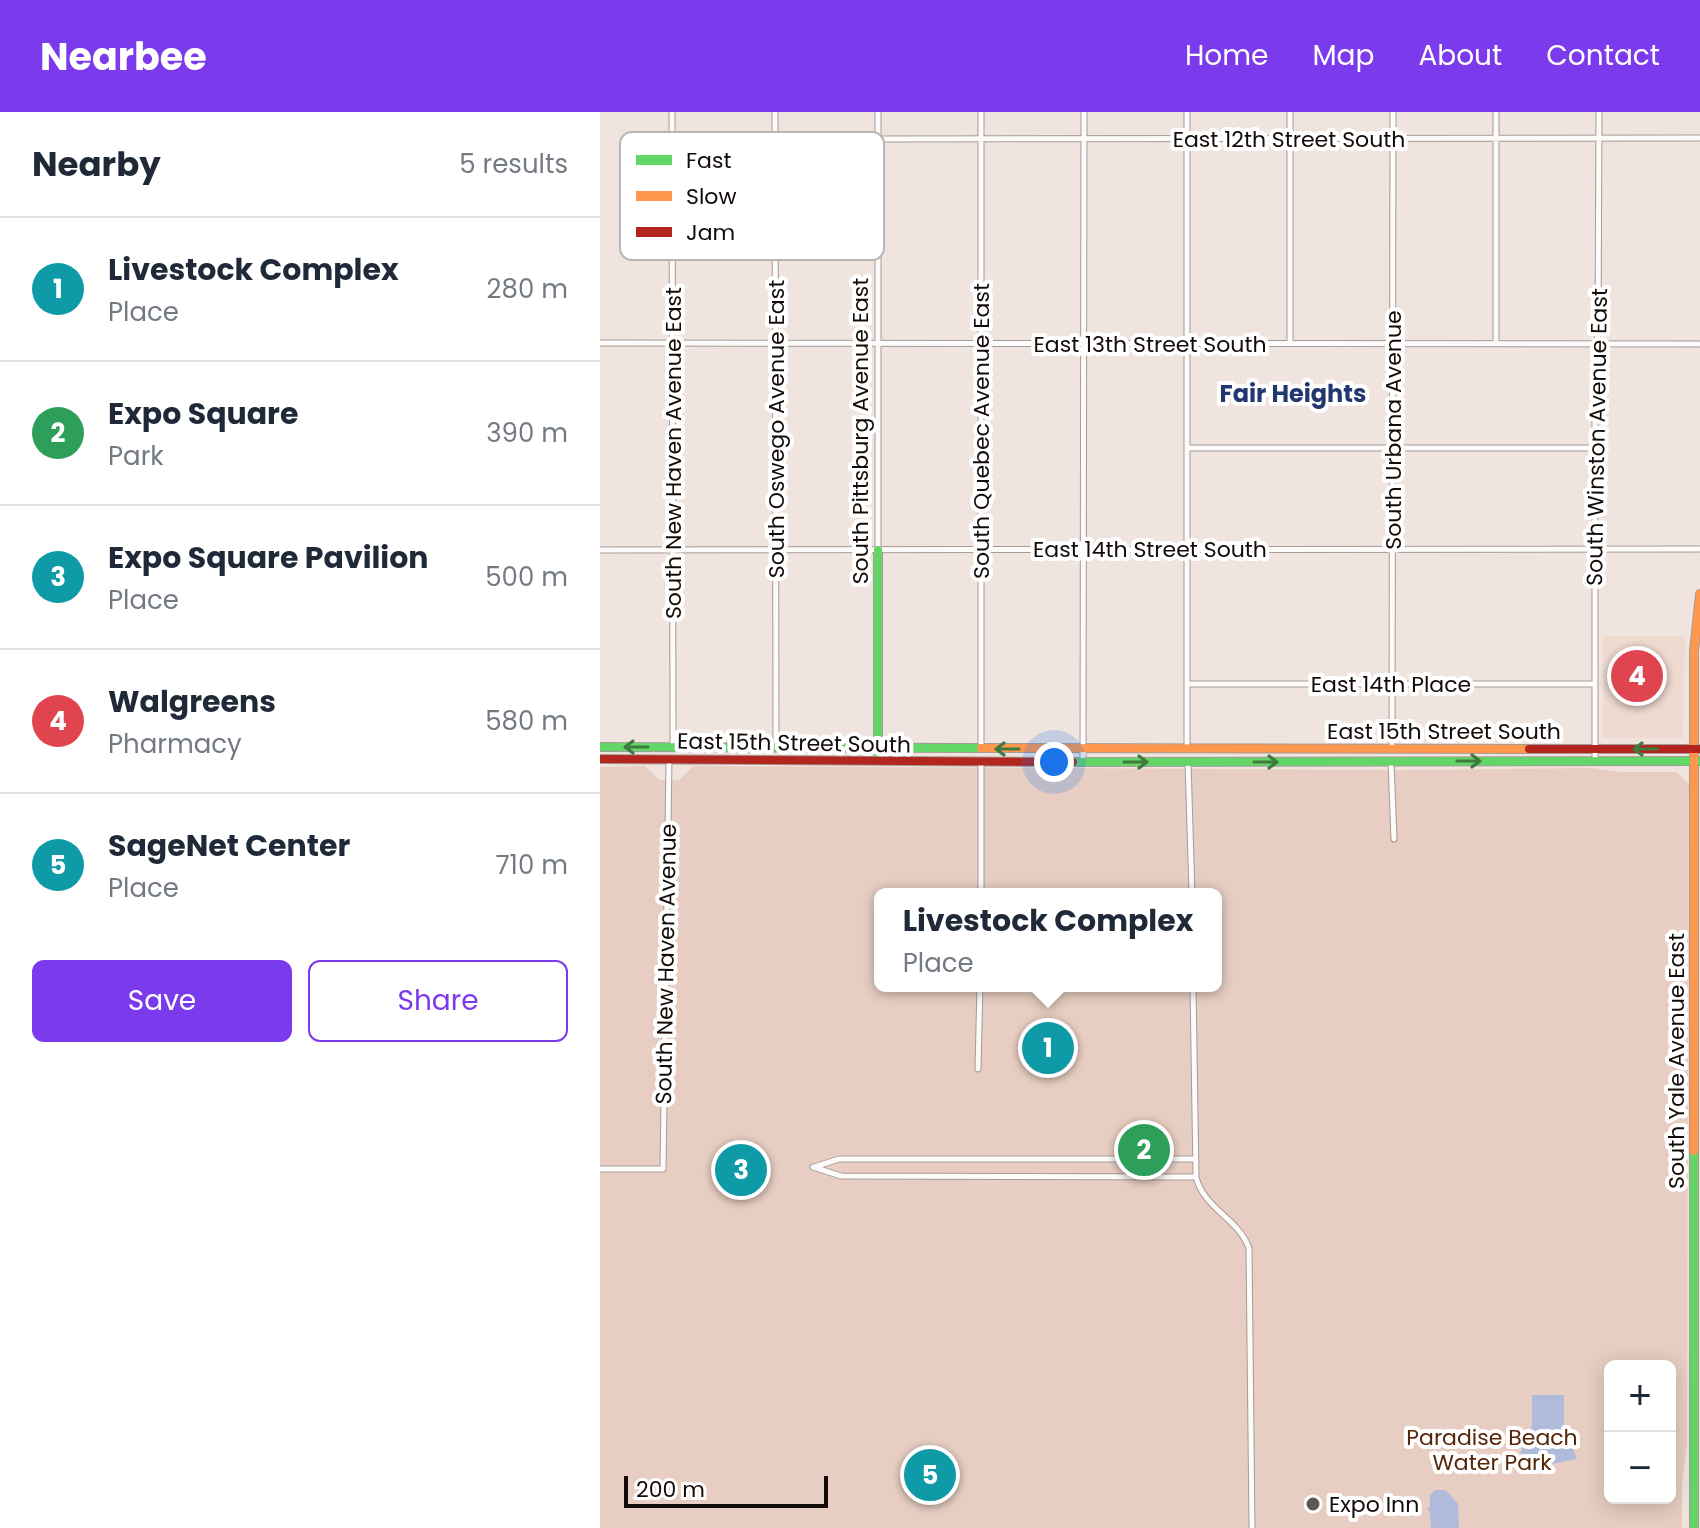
<!DOCTYPE html>
<html lang="en">
<head>
<meta charset="utf-8">
<style>
	body { margin:0; font-family:Poppins,sans-serif; background:#f6f6f7; color:#1f2937 }
	.controls { position:absolute; right:24px; bottom:24px; display:grid; overflow:hidden; border-radius:12px; box-shadow:0 4px 20px #0003 }
	.controls button { width:72px; height:72px; display:grid; place-items:center; padding:0; border:0; border-bottom:2px solid #e0e1e3; background:#fff; color:#1f2937; font:40px sans-serif }
	.scale { position:absolute; left:24px; bottom:20px; width:204px; box-sizing:border-box; padding-left:8px; border:4px solid #120b08; border-top:0; font-size:22px; line-height:28px; white-space:nowrap; color:#120b08; -webkit-text-stroke:6px #fff; paint-order:stroke }
	.you { position:absolute; left:454px; top:650px; width:28px; height:28px; margin:-20px; border:6px solid #fff; border-radius:50%; background:#1a73e8; box-shadow:0 0 0 12px #1a73e833 }
	.badge { display:grid; place-items:center; width:52px; height:52px; border-radius:50%; background:#7c3aed; color:#fff; font-size:26px; font-weight:700 }
	.pin { position:absolute; translate:-50% -50%; border:4px solid #fff; box-shadow:0 2px 8px #0006 }
	.popup { position:absolute; left:274px; top:776px; width:348px; height:104px; box-sizing:border-box; display:grid; place-content:center; border-radius:12px; background:#fff; filter:drop-shadow(0 2px 6px #0005); font-size:26px; white-space:nowrap; color:#747a83 }
	.popup b { font-size:30px; color:#1f2937 }
	.popup::after { content:''; position:absolute; left:50%; top:100%; margin-left:-16px; border:16px solid transparent; border-top-color:#fff }
	.list { margin:0; padding:0; list-style:none }
	h2 { display:flex; justify-content:space-between; align-items:center; height:104px; margin:0; padding:0 32px; font-size:34px }
	h2 small { font-size:26px; font-weight:400; color:#747a83 }
	.list li { display:grid; grid-template-columns:52px 1fr auto; gap:24px; align-items:center; box-sizing:border-box; height:144px; padding:0 32px; border-top:2px solid #e0e1e3 }
	.list b { display:block; font-size:30px; white-space:nowrap }
	.list p { margin:0; font-size:26px; white-space:nowrap; color:#747a83 }
	.list em { font-size:26px; font-style:normal; color:#747a83 }
	.actions { display:flex; gap:16px; padding:24px 32px }
	.actions a { flex:1; padding:18px 0; border:2px solid #7c3aed; border-radius:12px; text-align:center; font-size:28px; color:#7c3aed }
	.actions .main { background:#7c3aed; color:#fff }
	.map { position:relative; flex:none; width:1100px; height:1416px; overflow:hidden }
	header { display:flex; align-items:center; gap:48px; box-sizing:border-box; height:112px; padding:0 40px; background:#7c3aed; color:#fff }
	header strong { font-size:38px }
	nav { display:flex; gap:44px; margin-inline-start:auto; font-size:28px }
	main { display:flex }
	aside { flex:1; background:#fff }
	.map>svg:first-child { display:block }
</style>
</head>
<body>
<header>
<strong>Nearbee</strong>
<nav><a>Home</a><a>Map</a><a>About</a><a>Contact</a></nav>
</header>
<main>
<aside>
<h2>Nearby<small>5 results</small></h2>
<ul class="list">
<li><span class="badge" style="background:#0f9aa8">1</span><div><b>Livestock Complex</b><p>Place</p></div><em>280 m</em></li>
<li><span class="badge" style="background:#2e9e5b">2</span><div><b>Expo Square</b><p>Park</p></div><em>390 m</em></li>
<li><span class="badge" style="background:#0f9aa8">3</span><div><b>Expo Square Pavilion</b><p>Place</p></div><em>500 m</em></li>
<li><span class="badge" style="background:#e0444e">4</span><div><b>Walgreens</b><p>Pharmacy</p></div><em>580 m</em></li>
<li><span class="badge" style="background:#0f9aa8">5</span><div><b>SageNet Center</b><p>Place</p></div><em>710 m</em></li>
</ul>
<div class="actions"><a class="main">Save</a><a>Share</a></div>
</aside>
<div class="map">
<svg width="1100" height="1416" viewBox="0 0 1100 1416">
	<rect width="100%" height="100%" fill="#f0e4df"/>
	<!-- built -->
	<path fill="#efdad0" d="M1003,524H1085L1083,626H1003Z"/>
	<!-- green -->
	<path fill="#e8cec2" fill-rule="evenodd" d="M45,654L60,668H79L93,654L802,658L992,656L1021,660H1076L1089,672L1087,1333L1082,1372V1416H0V655ZM280,782H616V874H280ZM1010,1254H1070V1386H1010Z"/>
	<!-- water -->
	<path fill="#b0bbdc" d="M932,1283H964V1313L977,1347L947,1353L918,1347L932,1313Z
		M835,1378H846L858,1392L859,1416H831L830,1400L827,1397L830,1394V1383Z"/>
	<g fill="none" stroke-linecap="round" stroke-linejoin="round">
		<!-- street casing -->
		<g stroke="#a49b98" stroke-width="7">
			<path id="street" d="M72,0L73,635
				M175,0L176,635
				M278,0V438
				M587,0V637
				M690,0V231
				M896,0V231
				M278,27L1100,26
				M0,231L1100,232
				M587,336H995
				M0,438L1100,437
				M587,572H995
				M381,635V0
				M792,637L793,0
				M995,649V241L998,223L999,0
				M483,650L484,0
				M588,650L592,782
				M791,650L794,727
				M381,782V650
				M593,874L596,1065C604,1097 638,1106 649,1136L652,1416
				M378,957L380,874
				M213,1055L241,1064L596,1065
				M214,1055L239,1047H595
				M0,1057H63L69,648"/>
		</g>
		<!-- fast casing -->
		<g stroke="#a49b98" stroke-width="10">
			<path id="fast" d="M278,438V641
				M0,635L381,636
				M473,650L1100,649
				M1094,1039V1416"/>
		</g>
		<!-- slow casing -->
		<g stroke="#a49b98" stroke-width="10">
			<path id="slow" d="M381,636L929,637
				M1094,1039V539L1100,482"/>
		</g>
		<!-- jam casing -->
		<g stroke="#a49b98" stroke-width="10">
			<path id="jam" d="M929,637H1100
				M0,647L473,650"/>
		</g>
		<!-- street -->
		<use href="#street" stroke="#fdfbfa" stroke-width="5"/>
		<!-- fast -->
		<use href="#fast" stroke="#63d668" stroke-width="8"/>
		<!-- slow -->
		<use href="#slow" stroke="#ff974d" stroke-width="8"/>
		<!-- jam -->
		<use href="#jam" stroke="#b3261e" stroke-width="8"/>
	</g>
	<!-- one-way arrows -->
	<defs><path id="oneway-shaft" d="M-6 0H5M1.5-3L5.5 0L1.5 3" fill="none" stroke-width="1.6" stroke-linecap="round" stroke-linejoin="round" transform="scale(2)"/></defs>
	<g stroke="#3f7b3d">
		<use href="#oneway-shaft" transform="translate(36 635) rotate(180)"/>
		<use href="#oneway-shaft" transform="translate(407 637) rotate(-180)"/>
		<use href="#oneway-shaft" transform="translate(1045 637) rotate(-180)"/>
		<use href="#oneway-shaft" transform="translate(869 649)"/>
		<use href="#oneway-shaft" transform="translate(536 650)"/>
		<use href="#oneway-shaft" transform="translate(666 650)"/>
	</g>
	<!-- markers -->
	<circle fill="#605753" stroke="#fff" stroke-width="3" cx="713" cy="1392" r="8"/>
	<g text-anchor="middle" dominant-baseline="central" stroke-width="8" stroke-linejoin="round" paint-order="stroke">
		<!-- street labels -->
		<g font-size="22" fill="#120b08" stroke="#fff">
			<text x="689" y="27">East 12th Street South</text>
			<text x="550" y="232">East 13th Street South</text>
			<text transform="translate(176 317) rotate(-90)">South Oswego Avenue East</text>
			<text transform="translate(793 318) rotate(-90)">South Urbana Avenue</text>
			<text transform="translate(260 319) rotate(-90)">South Pittsburg Avenue East</text>
			<text transform="translate(381 319) rotate(-90)">South Quebec Avenue East</text>
			<text transform="translate(997 325) rotate(-89)">South Winston Avenue East</text>
			<text transform="translate(73 341) rotate(-90)">South New Haven Avenue East</text>
			<text x="550" y="437">East 14th Street South</text>
			<text x="791" y="572">East 14th Place</text>
			<text x="844" y="619">East 15th Street South</text>
			<text transform="translate(194 631) rotate(1)">East 15th Street South</text>
			<text transform="translate(66 852) rotate(-89)">South New Haven Avenue</text>
			<text transform="translate(1076 949) rotate(-90)">South Yale Avenue East</text>
		</g>
		<!-- park labels -->
		<g font-size="22" fill="#562408" stroke="#fff">
			<text x="892" y="1325">Paradise Beach<tspan x="892" dy="25">Water Park</tspan></text>
		</g>
		<!-- poi labels -->
		<g font-size="22" fill="#120b08" stroke="#fff" text-anchor="start">
			<text x="729" y="1392">Expo Inn</text>
		</g>
		<!-- neighbourhood labels -->
		<g font-size="24" font-weight="bold" fill="#22376f" stroke="#fff">
			<text x="693" y="281">Fair Heights</text>
		</g>
	</g>
	<!-- legend -->
	<rect x="20" y="20" width="264" height="128" rx="12" fill="#fff" stroke="#b8b6b5" stroke-width="2"/>
	<rect x="36" y="43" width="36" height="10" fill="#63d668"/>
	<rect x="36" y="79" width="36" height="10" fill="#ff974d"/>
	<rect x="36" y="115" width="36" height="10" fill="#b3261e"/>
	<g font-size="22" fill="#120b08">
		<text x="86" y="56">Fast</text>
		<text x="86" y="92">Slow</text>
		<text x="86" y="128">Jam</text>
	</g>
</svg>
<div class="controls">
<button>+</button>
<button>−</button>
</div>
<div class="scale">200 m</div>
<div class="you"></div>
<div class="pin badge" style="left:448px;top:936px;background:#0f9aa8">1</div>
<div class="popup"><b>Livestock Complex</b>Place</div>
<div class="pin badge" style="left:544px;top:1038px;background:#2e9e5b">2</div>
<div class="pin badge" style="left:141px;top:1058px;background:#0f9aa8">3</div>
<div class="pin badge" style="left:1037px;top:564px;background:#e0444e">4</div>
<div class="pin badge" style="left:330px;top:1363px;background:#0f9aa8">5</div>
</div>
</main>
</body>
</html>
